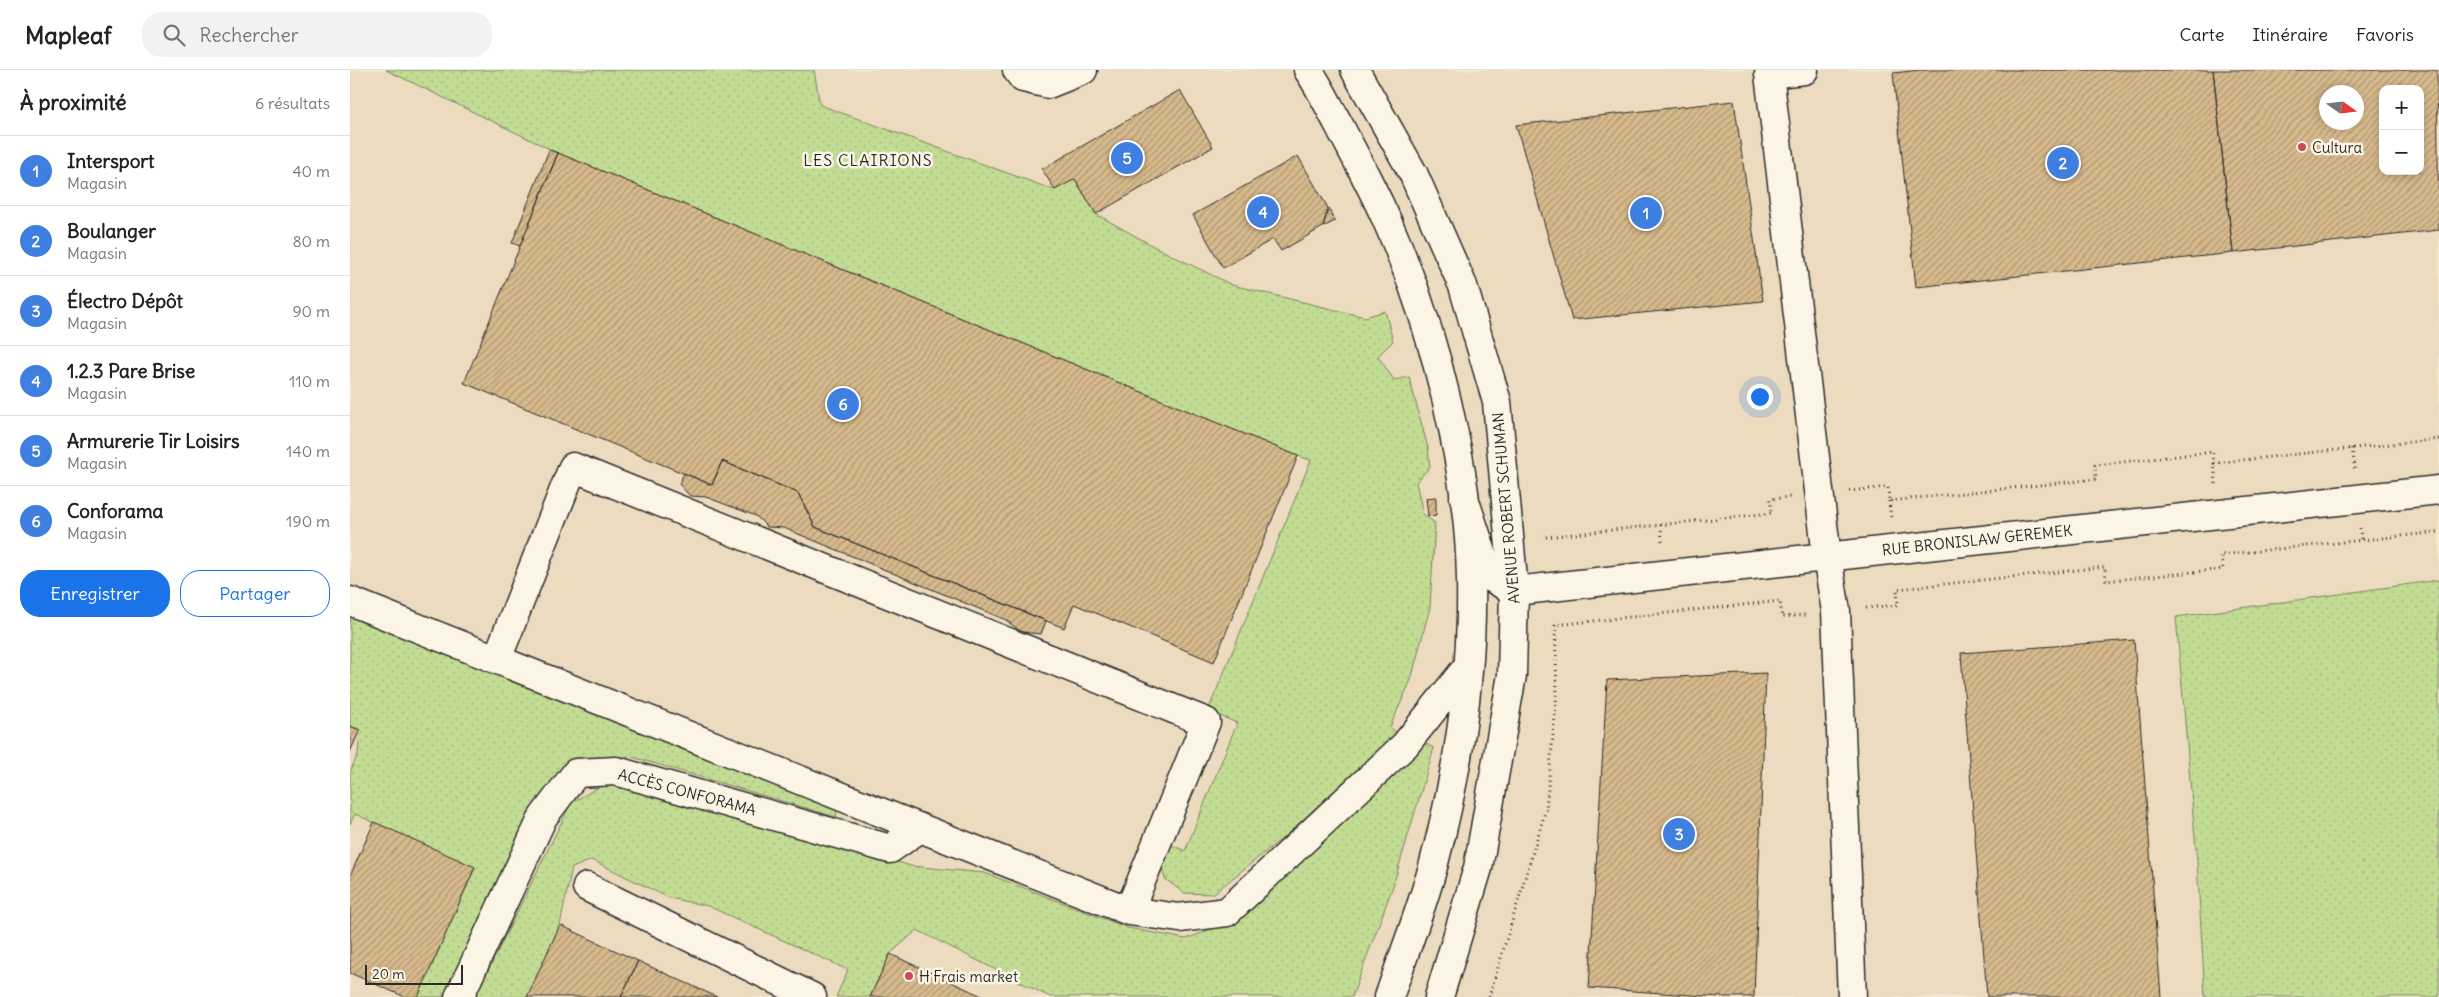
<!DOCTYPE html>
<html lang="fr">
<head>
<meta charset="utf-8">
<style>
	body { margin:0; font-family:Delius,sans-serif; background:#f2f2f2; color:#222 }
	.controls { position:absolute; right:15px; top:15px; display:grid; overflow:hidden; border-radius:10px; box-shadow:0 2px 8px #0003 }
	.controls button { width:45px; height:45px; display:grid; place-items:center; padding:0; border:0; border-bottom:1px solid #e0e0e0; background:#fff; color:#222; font:25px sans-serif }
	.compass { position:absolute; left:1969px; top:15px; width:45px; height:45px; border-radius:50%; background:#fff; box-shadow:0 2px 8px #0003; rotate:104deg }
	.scale { position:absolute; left:15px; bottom:12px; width:98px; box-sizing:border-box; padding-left:5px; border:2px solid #2b2b2b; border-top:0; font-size:14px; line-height:18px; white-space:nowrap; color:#2b2b2b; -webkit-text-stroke:4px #fcf5e5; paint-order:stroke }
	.you { position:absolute; left:1409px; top:326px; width:18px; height:18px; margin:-12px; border:4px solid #fff; border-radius:50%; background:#1a73e8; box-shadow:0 0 0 8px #1a73e833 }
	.badge { display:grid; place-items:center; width:32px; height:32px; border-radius:50%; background:#1a73e8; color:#fff; font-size:16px; font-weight:700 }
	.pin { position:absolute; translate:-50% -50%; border:2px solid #fff; box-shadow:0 1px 5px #0006 }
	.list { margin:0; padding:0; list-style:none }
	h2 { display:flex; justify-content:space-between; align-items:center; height:65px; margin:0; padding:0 20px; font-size:21px }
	h2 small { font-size:16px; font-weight:400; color:#767676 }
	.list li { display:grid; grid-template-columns:32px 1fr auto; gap:15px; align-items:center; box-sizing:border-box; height:70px; padding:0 20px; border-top:1px solid #e0e0e0 }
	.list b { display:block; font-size:19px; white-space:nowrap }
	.list p { margin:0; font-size:16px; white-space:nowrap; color:#767676 }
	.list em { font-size:16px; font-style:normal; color:#767676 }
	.actions { display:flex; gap:10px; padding:15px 20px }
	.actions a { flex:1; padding:11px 0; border:1px solid #1a73e8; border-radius:20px; text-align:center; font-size:18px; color:#1a73e8 }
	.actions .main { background:#1a73e8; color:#fff }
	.icon { flex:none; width:28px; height:28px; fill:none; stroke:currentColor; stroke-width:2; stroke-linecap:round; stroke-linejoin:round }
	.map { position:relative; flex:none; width:2089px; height:927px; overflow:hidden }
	header { display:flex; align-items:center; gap:30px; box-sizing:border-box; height:70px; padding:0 25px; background:#fff; border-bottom:1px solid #e0e0e0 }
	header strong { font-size:24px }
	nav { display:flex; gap:28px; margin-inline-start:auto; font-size:18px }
	.search { width:350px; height:45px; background:#f2f2f2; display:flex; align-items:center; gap:12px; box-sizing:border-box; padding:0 18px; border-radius:20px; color:#767676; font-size:19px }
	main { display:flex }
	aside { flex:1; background:#fff }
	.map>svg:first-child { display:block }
</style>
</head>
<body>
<header>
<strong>Mapleaf</strong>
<div class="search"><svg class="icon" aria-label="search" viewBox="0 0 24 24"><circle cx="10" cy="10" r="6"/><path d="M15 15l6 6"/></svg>Rechercher</div>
<nav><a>Carte</a><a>Itinéraire</a><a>Favoris</a></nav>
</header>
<main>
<aside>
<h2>À proximité<small>6 résultats</small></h2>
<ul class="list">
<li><span class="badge" style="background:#3f7fe0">1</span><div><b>Intersport</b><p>Magasin</p></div><em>40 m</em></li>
<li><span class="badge" style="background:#3f7fe0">2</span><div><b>Boulanger</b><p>Magasin</p></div><em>80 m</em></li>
<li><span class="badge" style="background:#3f7fe0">3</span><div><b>Électro Dépôt</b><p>Magasin</p></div><em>90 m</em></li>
<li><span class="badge" style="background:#3f7fe0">4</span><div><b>1.2.3 Pare Brise</b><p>Magasin</p></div><em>110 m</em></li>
<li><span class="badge" style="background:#3f7fe0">5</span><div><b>Armurerie Tir Loisirs</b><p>Magasin</p></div><em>140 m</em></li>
<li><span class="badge" style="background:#3f7fe0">6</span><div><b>Conforama</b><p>Magasin</p></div><em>190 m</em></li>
</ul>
<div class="actions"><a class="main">Enregistrer</a><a>Partager</a></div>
</aside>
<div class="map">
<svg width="2089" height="927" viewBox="0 0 2089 927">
	<defs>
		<pattern id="grass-dots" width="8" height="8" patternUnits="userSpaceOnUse" patternTransform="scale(1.25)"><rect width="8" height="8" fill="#c3dc93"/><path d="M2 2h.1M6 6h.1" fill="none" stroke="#a8bd7f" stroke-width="1.8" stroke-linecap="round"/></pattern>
		<pattern id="building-hatch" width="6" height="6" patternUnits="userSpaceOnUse" patternTransform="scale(1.25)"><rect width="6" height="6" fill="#d7ba8c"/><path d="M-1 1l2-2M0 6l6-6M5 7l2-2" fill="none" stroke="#af9773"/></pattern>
	</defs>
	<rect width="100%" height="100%" fill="#f5e9d3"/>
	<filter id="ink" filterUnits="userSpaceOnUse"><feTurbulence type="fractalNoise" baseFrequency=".02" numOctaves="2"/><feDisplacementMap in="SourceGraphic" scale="10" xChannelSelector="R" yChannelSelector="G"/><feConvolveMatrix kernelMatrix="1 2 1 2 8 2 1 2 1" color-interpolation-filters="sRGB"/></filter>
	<g filter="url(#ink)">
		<!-- built -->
		<path fill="#ecdbbe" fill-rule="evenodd" d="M0,0H2089V510L1826,547L1847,791L1855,927H0ZM2033,19H2070V101H2033ZM1976,22H2006V52H1976Z"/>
		<!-- grass -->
		<path fill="url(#grass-dots)" stroke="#77845f" d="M36,0H464L470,35L704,120L725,109L746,144L805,177L882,215L1015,247L1035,241L1043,271L1028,286L1044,310L1059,307L1078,378L1080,397L1066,412L1073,444L1085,453L1080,537L1061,610L1040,657L1047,663L935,766L863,824L834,823L815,809L808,785L813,771L835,781L887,653L858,641L961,390L948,386L208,83Z
			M2089,510V927H1855L1847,791L1826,547Z
			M0,545L487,740L486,747L279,686L222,694L169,770L93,927H68L125,798L5,744L0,754V702L8,684L10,660L0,656Z
			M1074,673L1084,678L1043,816L1002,927H700L567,860L540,884L520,927H486L498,900L358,836L319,828L242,790L222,798L210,855L177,927H125L221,733L252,715L298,718L561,796L635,803L778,858L836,869L877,853Z"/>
		<!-- building -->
		<path fill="url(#building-hatch)" stroke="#2b2b2b" fill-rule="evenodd" d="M1570,0H1863L1883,183L1566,217L1543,3Z
			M1863,0H2087L2089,160L1883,183ZM2033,19H2070V101H2033ZM1976,22H2006V52H1976Z
			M830,20L863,77L746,144L725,109L705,120L692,99Z
			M1384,31L1413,231L1222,250L1166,55Z
			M199,80L208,83L170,176L162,173Z
			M208,83L948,386L864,592L724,534L714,558L465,457L448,423L372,391L362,415L114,313Z
			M948,86L978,138L973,157L931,181L923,169L873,198L843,145Z
			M978,138L985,151L973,157L975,149Z
			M372,391L448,423L465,457L696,551L691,564L671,562L656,550L434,458L417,457L406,446L356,427L340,426L329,414L334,403L362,415Z
			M1086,427V445L1078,446L1076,428Z
			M1784,570L1811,927H1637L1611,583Z
			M1416,603L1404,927H1370L1239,918L1257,610Z
			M0,656L10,660L0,682Z
			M24,752L125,797L68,927H55L0,903V806Z
			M210,855L288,891L271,927H177Z
			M540,884L634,927H520Z
			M288,891L367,927H271Z"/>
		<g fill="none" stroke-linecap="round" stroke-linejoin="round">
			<!-- minor casing -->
			<g stroke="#2b2b2b" stroke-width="31">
				<path id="minor" d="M667,0L673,8L698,14L733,0
					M958,0C970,17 979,37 989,55C1007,90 1026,124 1041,160C1085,262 1119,397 1121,509C1123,603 1108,702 1084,793C1072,838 1054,883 1039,927
					M1005,0L1063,103L1113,216L1147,332L1164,521L1162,605L1128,798L1089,927
					M1454,0L1419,4L1477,487L1486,541L1502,927
					M1114,428L1140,507L1164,521L2089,420
					M0,531L779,841L829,848L877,842L1055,675L1118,596
					M147,589L223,397L856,652L779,841
					M237,817L462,927
					M109,927L193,747L226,703L266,701L540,779L570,758"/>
			</g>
			<!-- path -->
			<path stroke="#2b2b2b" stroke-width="3" stroke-dasharray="1 4" stroke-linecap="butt" d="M2002,378L2005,399
				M1864,393L1866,414
				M1499,421L1538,417L1539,431L1746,409L1745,395L1863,382L1864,393L2089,369
				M1539,431L1541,449
				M1311,455L1312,475
				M2010,458L2011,470
				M1196,467L1422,443L1420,429L1440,427
				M1516,538L1548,535L1547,519L1755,497L1756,511L1873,499L1871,485L2089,462
				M1139,927L1196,739L1207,623L1205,555L1430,531L1432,547L1455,545"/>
			<!-- minor -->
			<use href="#minor" stroke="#fcf5e5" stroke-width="28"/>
		</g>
	</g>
	<!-- markers -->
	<g fill="#d1495b" stroke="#fcf5e5" stroke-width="2">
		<circle cx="1952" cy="77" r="5"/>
		<circle cx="559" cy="906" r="5"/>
	</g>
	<g text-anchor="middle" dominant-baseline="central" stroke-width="5" stroke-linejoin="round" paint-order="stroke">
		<!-- poi labels -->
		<g font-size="15" fill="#2b2b2b" stroke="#fcf5e5" text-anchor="start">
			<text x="1962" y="77">Cultura</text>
			<text x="569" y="906">H Frais market</text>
		</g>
		<!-- street labels -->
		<g font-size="15" fill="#2b2b2b" stroke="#fcf5e5">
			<text transform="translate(1156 438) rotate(-95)">AVENUE ROBERT SCHUMAN</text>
			<text transform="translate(1627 470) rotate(-6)">RUE BRONISLAW GEREMEK</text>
			<text transform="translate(337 722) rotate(15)">ACCÈS CONFORAMA</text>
		</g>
		<!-- neighbourhood labels -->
		<g font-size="16" letter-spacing="1" fill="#2b2b2b" stroke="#fcf5e5">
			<text x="518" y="90">LES CLAIRIONS</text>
		</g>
	</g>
</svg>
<div class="controls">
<button>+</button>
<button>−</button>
</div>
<svg class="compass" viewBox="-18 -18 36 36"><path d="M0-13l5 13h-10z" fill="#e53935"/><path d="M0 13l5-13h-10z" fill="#767676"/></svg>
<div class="scale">20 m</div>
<div class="you"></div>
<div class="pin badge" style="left:1296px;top:143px;background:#3f7fe0">1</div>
<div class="pin badge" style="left:1713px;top:93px;background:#3f7fe0">2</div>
<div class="pin badge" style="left:1329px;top:764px;background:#3f7fe0">3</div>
<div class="pin badge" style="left:913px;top:142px;background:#3f7fe0">4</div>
<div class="pin badge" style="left:777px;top:88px;background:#3f7fe0">5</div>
<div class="pin badge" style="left:493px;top:334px;background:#3f7fe0">6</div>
</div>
</main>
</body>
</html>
